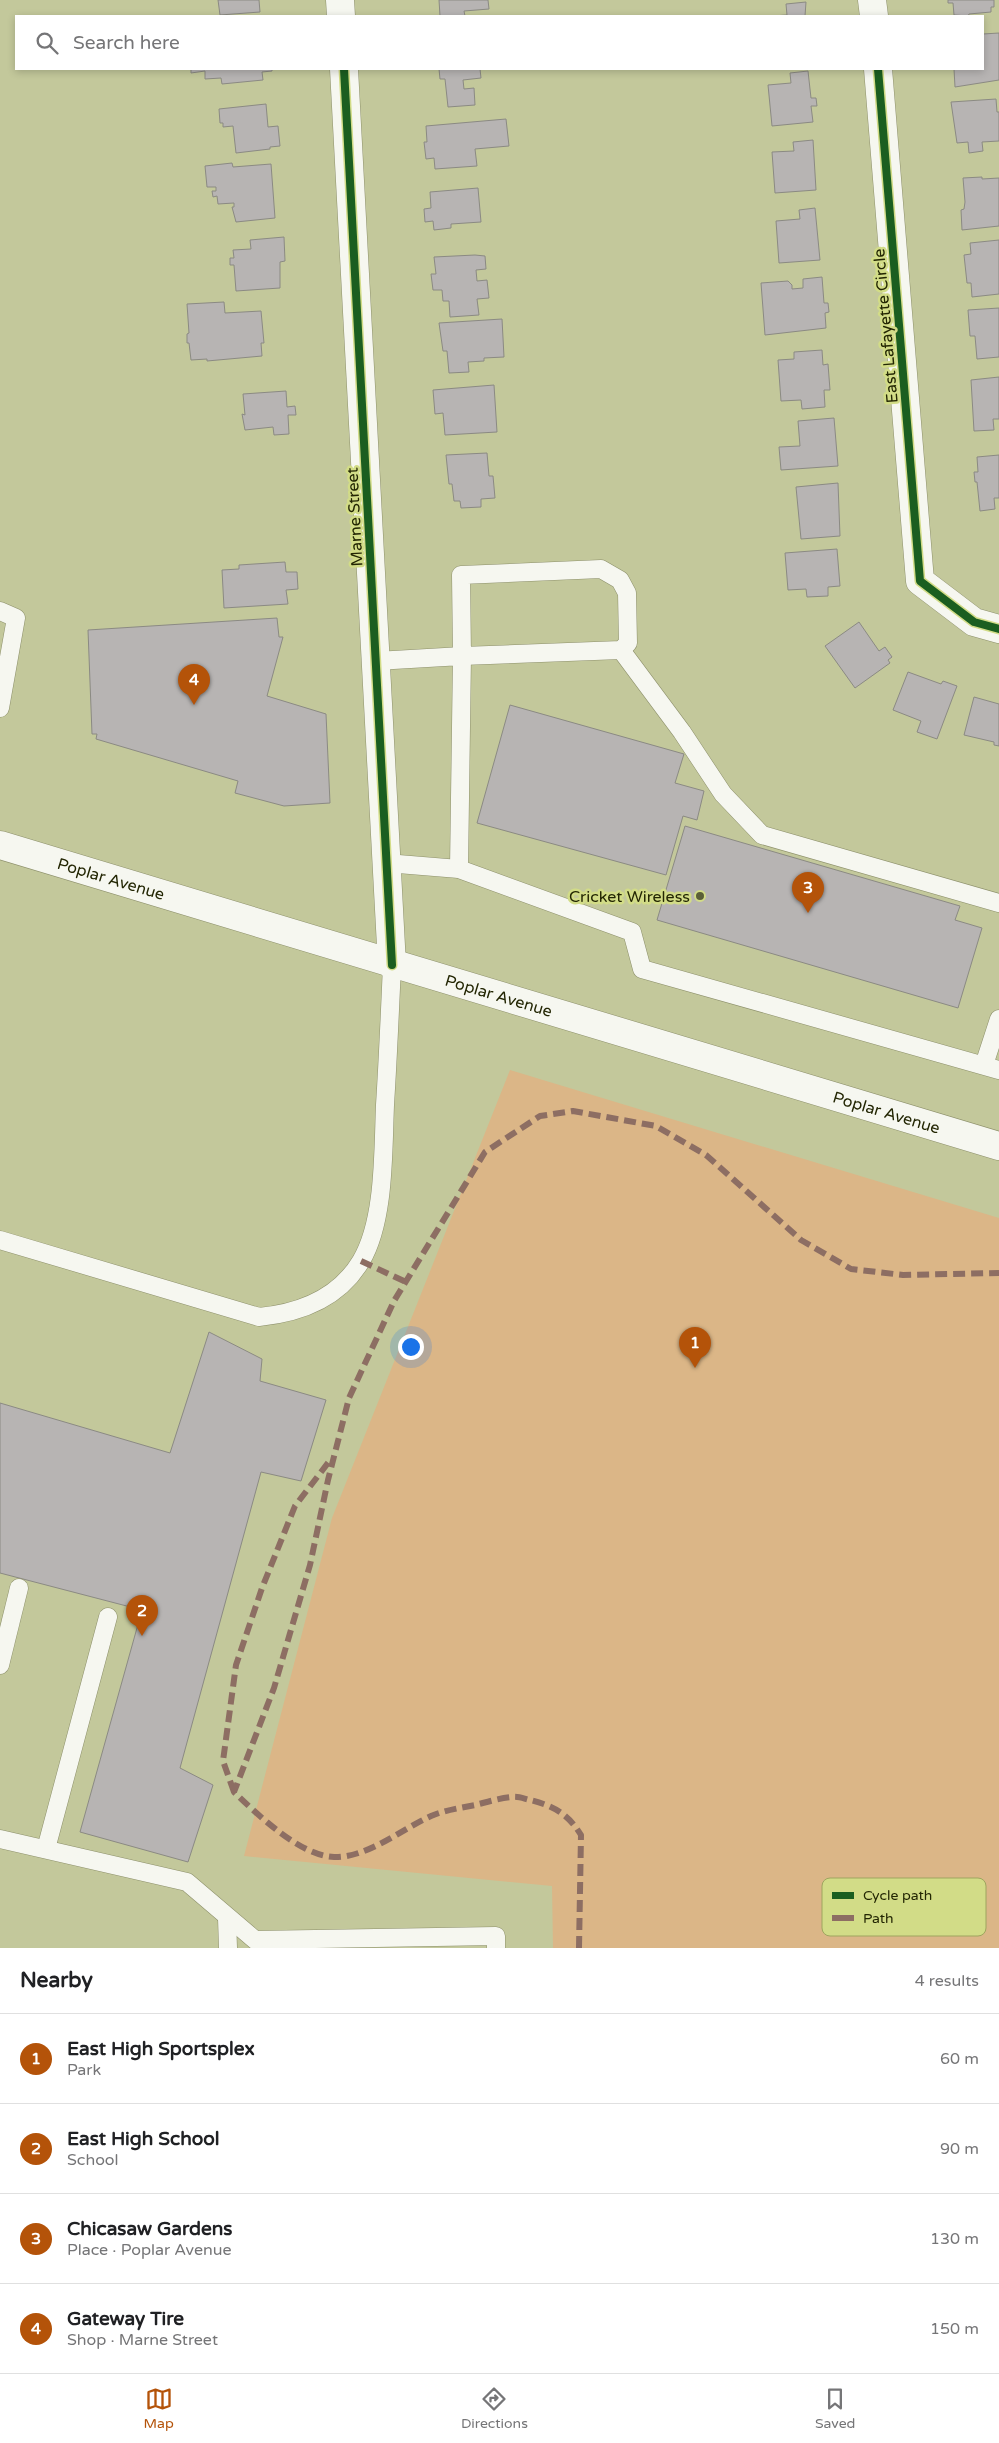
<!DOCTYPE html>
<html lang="en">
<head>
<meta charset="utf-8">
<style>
  :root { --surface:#fff; --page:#f6f6f6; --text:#202124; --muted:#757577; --line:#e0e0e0; --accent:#b45309 }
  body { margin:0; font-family:"Varela Round",sans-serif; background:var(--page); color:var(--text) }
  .you { position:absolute; left:410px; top:1346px; width:18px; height:18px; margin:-12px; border:4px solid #fff; border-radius:50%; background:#1a73e8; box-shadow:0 0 0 8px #1a73e833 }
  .badge { display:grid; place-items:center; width:32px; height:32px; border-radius:50%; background:var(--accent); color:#fff; font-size:16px; font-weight:700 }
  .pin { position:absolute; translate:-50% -41px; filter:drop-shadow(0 1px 2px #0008) }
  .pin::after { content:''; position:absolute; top:26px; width:18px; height:15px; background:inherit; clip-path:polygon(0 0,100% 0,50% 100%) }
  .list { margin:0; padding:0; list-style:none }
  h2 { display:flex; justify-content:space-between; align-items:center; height:65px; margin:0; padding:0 20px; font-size:21px }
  h2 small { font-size:16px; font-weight:400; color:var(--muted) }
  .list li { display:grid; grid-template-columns:32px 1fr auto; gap:15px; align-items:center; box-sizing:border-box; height:90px; padding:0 20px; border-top:1px solid var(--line) }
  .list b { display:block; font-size:19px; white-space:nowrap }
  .list p { margin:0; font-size:16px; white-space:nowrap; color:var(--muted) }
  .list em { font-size:16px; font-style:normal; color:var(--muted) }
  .icon { flex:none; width:28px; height:28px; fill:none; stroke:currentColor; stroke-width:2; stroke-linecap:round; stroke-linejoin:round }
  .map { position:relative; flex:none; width:999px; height:1948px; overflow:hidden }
  .search { position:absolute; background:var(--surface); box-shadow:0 2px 8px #0003; left:15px; right:15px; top:15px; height:55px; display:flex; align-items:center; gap:12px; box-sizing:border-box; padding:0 18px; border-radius:0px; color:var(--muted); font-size:19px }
  .sheet { height:425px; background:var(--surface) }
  nav { display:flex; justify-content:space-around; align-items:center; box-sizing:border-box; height:70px; border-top:1px solid var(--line); background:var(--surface); font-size:14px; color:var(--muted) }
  nav a { display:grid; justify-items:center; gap:2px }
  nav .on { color:var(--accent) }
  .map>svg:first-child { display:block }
  .green { fill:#dbb687 }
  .building { fill:#b7b4b3; stroke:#8b8a83 }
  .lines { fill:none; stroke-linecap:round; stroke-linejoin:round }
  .lane-casing { stroke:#8d906b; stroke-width:19 }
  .street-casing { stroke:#8d906b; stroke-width:29 }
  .primary-casing { stroke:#8d906b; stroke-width:29 }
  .lane { stroke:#f6f7f0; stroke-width:18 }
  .street { stroke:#f6f7f0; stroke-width:28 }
  .primary { stroke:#f6f7f0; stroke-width:28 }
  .quiet { stroke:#8d6e63; stroke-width:6; stroke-dasharray:12 6; stroke-linecap:butt }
  .cycleway-casing { stroke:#d2dc87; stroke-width:11 }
  .cycleway { stroke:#1b5e20; stroke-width:8 }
  .poi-dot { fill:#5b5f38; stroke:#d2dc87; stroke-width:2 }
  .labels { text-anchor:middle; stroke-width:5; stroke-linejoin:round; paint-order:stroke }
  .street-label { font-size:16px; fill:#232603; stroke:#d2dc87 }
  .poi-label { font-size:16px; fill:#232603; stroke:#d2dc87; text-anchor:end }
  .key { fill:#d2dc87; stroke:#9ea55f; stroke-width:1 }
  .key-label { font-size:14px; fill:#232603 }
</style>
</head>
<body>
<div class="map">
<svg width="999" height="1948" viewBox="0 0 999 1948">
  <rect width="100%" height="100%" fill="#c3c89b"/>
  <polygon class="green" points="510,1070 999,1218 999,1948 553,1948 552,1886 244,1856 332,1518"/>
  <g class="building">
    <polygon points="218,0 259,0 260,12 220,15"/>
    <polygon points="439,0 488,0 489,9 464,11 465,16 440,16"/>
    <polygon points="948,0 994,0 994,7 991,7 991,12 969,14 968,16 954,15 953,3 948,3"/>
    <polygon points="806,2 805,16 772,16 787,15 786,4"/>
    <polygon points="999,33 999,80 955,87 954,69 983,69 983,34"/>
    <polygon points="191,69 272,69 272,71 262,72 263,80 222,84 221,78 205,79 205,71 191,73"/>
    <polygon points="439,69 480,69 481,78 463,80 464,89 474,88 475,105 448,107 445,79 440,79"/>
    <polygon points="808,71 811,98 816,98 817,106 811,106 813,122 772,126 768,85 791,83 790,73"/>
    <polygon points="996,99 997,112 999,112 999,141 982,142 983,151 969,153 968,142 957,143 951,102"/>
    <polygon points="266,104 268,127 278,126 280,146 270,147 270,149 236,153 233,126 223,127 223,123 220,123 219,109"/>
    <polygon points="506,119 509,146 475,149 477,166 435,169 434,158 426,159 424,142 427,142 426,126"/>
    <polygon points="813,140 816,190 775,193 772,152 794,151 793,142"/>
    <polygon points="232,163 233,167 271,164 275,218 236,222 232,207 234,207 234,203 218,204 217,196 213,197 212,191 216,191 216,187 207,187 205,166"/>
    <polygon points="982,177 982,179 999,178 999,226 962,230 961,210 964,209 965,202 963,178"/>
    <polygon points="478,188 481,222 451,224 451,228 434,230 433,221 425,222 424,209 431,208 430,192"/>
    <polygon points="815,208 820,260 779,263 776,221 800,219 799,210"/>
    <polygon points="284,237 285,261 280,262 280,288 236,291 234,265 230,265 230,258 234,258 233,250 251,249 250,240"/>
    <polygon points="999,240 999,294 972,297 971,283 967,283 964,255 971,254 970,243"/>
    <polygon points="475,255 485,256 486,269 476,270 477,281 487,280 489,298 477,299 479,315 450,317 449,301 443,301 442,290 433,290 431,274 436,274 434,257"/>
    <polygon points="822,277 824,303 828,303 829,312 825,313 826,328 765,335 761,283 788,281 792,285 792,289 803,288 803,279"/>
    <polygon points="224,302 225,313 261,311 264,343 261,343 262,356 207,361 207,359 191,360 189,343 187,343 187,334 189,333 187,304"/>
    <polygon points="999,308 999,357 977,359 975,336 970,336 968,310"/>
    <polygon points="502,319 504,357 484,358 484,361 468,362 469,372 449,373 447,351 443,351 439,323"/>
    <polygon points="822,350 823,365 828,364 830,390 824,390 825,407 802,409 801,400 781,401 778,360 794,359 794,352"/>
    <polygon points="999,377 999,419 993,419 994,430 974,431 971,380"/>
    <polygon points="494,385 497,432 445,435 443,413 435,414 433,390"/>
    <polygon points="286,391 287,407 295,406 296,415 288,415 289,434 274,435 273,427 245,430 242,414 245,415 243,394"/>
    <polygon points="834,418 838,466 781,470 779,447 800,446 798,421"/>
    <polygon points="487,453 489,476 493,476 495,498 481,499 481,507 461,508 460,501 454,501 452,484 449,484 446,455"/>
    <polygon points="999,455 999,498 994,498 995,509 980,511 977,482 975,482 974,472 978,472 977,457"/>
    <polygon points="838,483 840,536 801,539 796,487"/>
    <polygon points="837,549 840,586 828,587 828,596 807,597 806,589 788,590 785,553"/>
    <polygon points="285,562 286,572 297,572 298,589 286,590 288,604 224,608 222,570 239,569 239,565"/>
    <polygon points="277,618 279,637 283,637 267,696 326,714 330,803 284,806 235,793 238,781 96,739 97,734 92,734 88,630"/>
    <polygon points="859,622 879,651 885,647 892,657 888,660 890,663 855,688 825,646"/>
    <polygon points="908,672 941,684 943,681 957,686 937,739 917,732 921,721 893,710"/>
    <polygon points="974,697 999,704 999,746 994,745 994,742 964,735"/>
    <polygon points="510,705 684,754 675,783 704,791 697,820 683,816 666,875 477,823"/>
    <polygon points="685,826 960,906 955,920 982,928 958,1008 657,920"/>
    <polygon points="209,1332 262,1359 260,1381 326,1400 301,1481 261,1472 180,1768 213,1785 188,1862 80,1832 142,1610 0,1573 0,1403 170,1453"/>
  </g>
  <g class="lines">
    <defs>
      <g id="lane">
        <polygon points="601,569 620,580 627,593 628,643 621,650 462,656 461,575"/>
        <polyline points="0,611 16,618 0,708"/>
        <polyline points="621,650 682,732 723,794 762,835 999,903"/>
        <polyline points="376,661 462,656 459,869"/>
        <polyline points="386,863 459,869 632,932 642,969 999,1070"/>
        <polyline points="984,1065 999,1019"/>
        <path d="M0,1240L259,1317C300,1313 339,1298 361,1261C385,1221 383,1151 385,1105C388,1058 390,1011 392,965"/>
        <polyline points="0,1665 19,1588"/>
        <polyline points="0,1839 187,1882 255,1940 496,1936 496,1948"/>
        <polyline points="46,1849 108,1617"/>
        <polyline points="227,1918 228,1948"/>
      </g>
      <g id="street">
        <polyline points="340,0 341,16"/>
        <polyline points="872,0 874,16"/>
        <polyline points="344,69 392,965"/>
        <polyline points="878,69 920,581 974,622 999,629"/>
      </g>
      <g id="primary">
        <path id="s1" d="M0,845L999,1146"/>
      </g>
    </defs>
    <use href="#lane" class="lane-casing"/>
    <use href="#street" class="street-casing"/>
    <use href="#primary" class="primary-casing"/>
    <use href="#lane" class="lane"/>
    <use href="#street" class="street"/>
    <use href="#primary" class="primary"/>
    <g class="quiet">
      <polyline points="361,1261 406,1282"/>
      <polyline points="234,1792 223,1761 236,1665 262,1588 295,1506 331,1459"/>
      <path d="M579,1948L581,1835C568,1814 554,1806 530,1800C525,1799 518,1796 512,1797C500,1798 487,1802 475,1805C460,1808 445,1810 431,1816C402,1829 367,1858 334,1857C300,1856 257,1814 234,1792L274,1688L310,1565L328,1480L349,1398L394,1301L485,1152L540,1116L573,1111L656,1126L706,1155L801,1240L851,1269L903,1275L999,1273"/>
    </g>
    <defs>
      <g id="cycleway">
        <polyline points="344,69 392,965"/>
        <polyline points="878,69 920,581 974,622 999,629"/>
      </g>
    </defs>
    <use href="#cycleway" class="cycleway-casing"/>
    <use href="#cycleway" class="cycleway"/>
  </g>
  <circle class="poi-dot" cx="700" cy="896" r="5"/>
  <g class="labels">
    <g class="street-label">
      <text transform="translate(885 326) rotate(-95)" y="6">East Lafayette Circle</text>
      <text transform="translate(354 517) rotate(-93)" y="6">Marne Street</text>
      <text dy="6" stroke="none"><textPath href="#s1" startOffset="116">Poplar Avenue</textPath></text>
      <text dy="6" stroke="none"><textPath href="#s1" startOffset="521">Poplar Avenue</textPath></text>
      <text dy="6" stroke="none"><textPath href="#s1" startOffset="926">Poplar Avenue</textPath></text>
    </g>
    <g class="poi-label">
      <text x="690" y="902">Cricket Wireless</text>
    </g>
  </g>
  <rect x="822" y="1878" width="164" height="58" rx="8" class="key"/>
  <rect x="832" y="1892" width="22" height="7" fill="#1b5e20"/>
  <rect x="832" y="1915" width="22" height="6" fill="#8d6e63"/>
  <g class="key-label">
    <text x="863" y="1900">Cycle path</text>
    <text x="863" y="1923">Path</text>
  </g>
</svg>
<div class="you"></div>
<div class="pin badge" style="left:695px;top:1368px">1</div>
<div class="pin badge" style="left:142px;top:1636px">2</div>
<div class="pin badge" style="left:808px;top:913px">3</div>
<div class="pin badge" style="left:194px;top:705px">4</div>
<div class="search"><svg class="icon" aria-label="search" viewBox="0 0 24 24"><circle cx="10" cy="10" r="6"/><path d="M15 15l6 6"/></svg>Search here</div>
</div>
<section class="sheet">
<h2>Nearby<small>4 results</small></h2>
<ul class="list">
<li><span class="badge">1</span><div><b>East High Sportsplex</b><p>Park</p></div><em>60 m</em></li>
<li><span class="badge">2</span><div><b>East High School</b><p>School</p></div><em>90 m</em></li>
<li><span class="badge">3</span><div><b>Chicasaw Gardens</b><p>Place · Poplar Avenue</p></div><em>130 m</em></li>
<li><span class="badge">4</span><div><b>Gateway Tire</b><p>Shop · Marne Street</p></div><em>150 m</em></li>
</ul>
</section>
<nav>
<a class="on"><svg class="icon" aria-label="map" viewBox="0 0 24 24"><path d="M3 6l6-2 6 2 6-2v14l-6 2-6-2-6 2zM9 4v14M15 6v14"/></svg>Map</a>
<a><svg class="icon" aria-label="directions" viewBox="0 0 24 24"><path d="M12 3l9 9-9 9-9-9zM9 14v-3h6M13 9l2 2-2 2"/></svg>Directions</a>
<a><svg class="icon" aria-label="saved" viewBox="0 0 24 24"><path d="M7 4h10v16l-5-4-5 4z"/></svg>Saved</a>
</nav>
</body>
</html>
